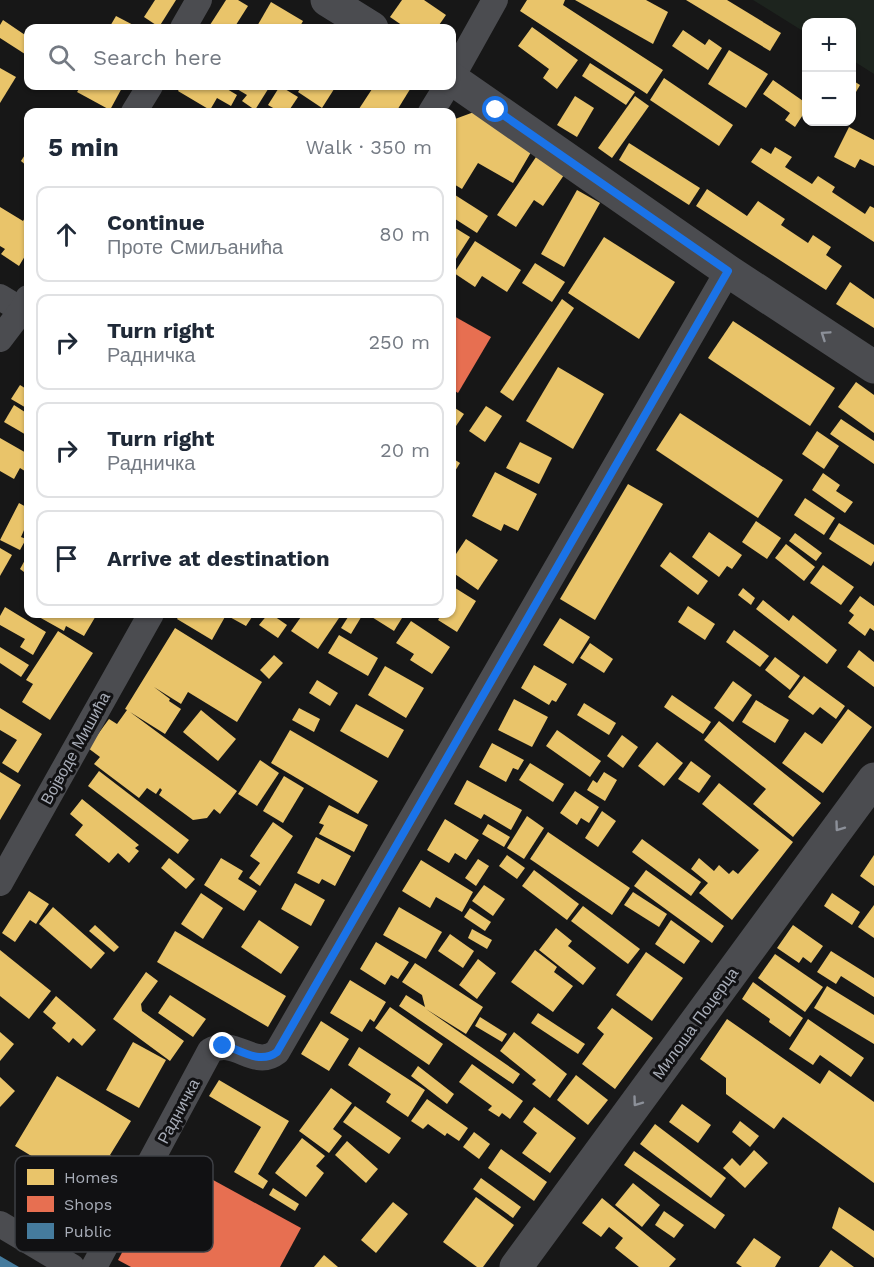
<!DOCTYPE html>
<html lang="en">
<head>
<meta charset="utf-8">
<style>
  :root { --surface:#fff; --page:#f6f6f7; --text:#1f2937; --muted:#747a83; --line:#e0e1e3 }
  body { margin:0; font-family:"Work Sans",sans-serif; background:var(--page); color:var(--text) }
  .controls { position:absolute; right:18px; top:18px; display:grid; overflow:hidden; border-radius:12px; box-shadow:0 2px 4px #0004 }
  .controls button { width:54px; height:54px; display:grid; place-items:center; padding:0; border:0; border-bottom:2px solid var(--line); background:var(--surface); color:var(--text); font:30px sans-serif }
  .stop { position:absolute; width:18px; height:18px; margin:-14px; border:4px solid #1a73e8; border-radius:50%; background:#fff }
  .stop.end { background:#1a73e8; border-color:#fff; box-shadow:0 2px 6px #0008 }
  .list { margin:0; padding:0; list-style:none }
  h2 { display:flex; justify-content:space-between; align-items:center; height:78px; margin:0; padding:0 24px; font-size:26px }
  h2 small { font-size:20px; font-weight:400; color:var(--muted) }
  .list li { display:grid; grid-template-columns:39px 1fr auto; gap:18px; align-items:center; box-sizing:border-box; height:96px; margin:0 12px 12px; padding:0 12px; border:2px solid var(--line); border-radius:12px }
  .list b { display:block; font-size:22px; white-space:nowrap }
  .list p { margin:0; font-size:20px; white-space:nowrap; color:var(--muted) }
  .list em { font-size:20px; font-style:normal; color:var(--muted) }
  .icon { flex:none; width:33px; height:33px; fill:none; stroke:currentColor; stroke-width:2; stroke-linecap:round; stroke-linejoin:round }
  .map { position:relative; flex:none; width:874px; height:1267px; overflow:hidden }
  .search { position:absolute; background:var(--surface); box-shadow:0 2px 4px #0004; left:24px; top:24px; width:432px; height:66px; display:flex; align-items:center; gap:15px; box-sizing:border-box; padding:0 21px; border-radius:12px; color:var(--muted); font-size:22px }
  .panel { position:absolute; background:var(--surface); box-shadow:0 2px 4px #0004; left:24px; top:108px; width:432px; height:510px; border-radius:12px }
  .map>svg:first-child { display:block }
  .green { fill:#1d241e }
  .homes { fill:#e9c46a }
  .shops { fill:#e76f51 }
  .public { fill:#457b9d }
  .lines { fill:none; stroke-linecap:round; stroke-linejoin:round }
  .minor { stroke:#4b4c50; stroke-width:26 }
  .tertiary { stroke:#4b4c50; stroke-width:33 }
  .oneway { stroke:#8c9099 }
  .route { stroke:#1a73e8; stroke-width:8 }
  .labels { text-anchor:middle; stroke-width:6; stroke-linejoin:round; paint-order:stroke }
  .street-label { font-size:16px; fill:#a8adb8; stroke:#111113 }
  .key { fill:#111113; stroke:#3e4045; stroke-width:1.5 }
  .key-label { font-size:16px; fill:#a8adb8 }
</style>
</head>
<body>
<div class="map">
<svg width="874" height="1267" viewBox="0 0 874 1267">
  <rect width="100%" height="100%" fill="#171717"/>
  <polygon class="green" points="753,0 874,0 874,74 852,60 852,22 806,22 806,33"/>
  <g class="homes">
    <polygon points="155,0 176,0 159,27 144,17"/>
    <polygon points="226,0 238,0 248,6 234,28 208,28"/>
    <polygon points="402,0 424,0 446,15 437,28 406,28 390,17"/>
    <polygon points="527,0 565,0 563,5 663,70 647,94 520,11"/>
    <polygon points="575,0 646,0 668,12 653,44"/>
    <polygon points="686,0 727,0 781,33 770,51"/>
    <polygon points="271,2 303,21 299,28 256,28"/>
    <polygon points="116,16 139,28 109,28"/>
    <polygon points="3,20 28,37 28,56 0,38 0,25"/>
    <polygon points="532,27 578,60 557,89 543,78 549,69 518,46"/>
    <polygon points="683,30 705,45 709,39 722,48 708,70 672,46"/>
    <polygon points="729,50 768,74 746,108 708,84"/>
    <polygon points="590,63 635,92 626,105 582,76"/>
    <polygon points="0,68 16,77 0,103"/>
    <polygon points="664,78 733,125 719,146 650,100"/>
    <polygon points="773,80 806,103 806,110 795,127 785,120 790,113 763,94"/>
    <polygon points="852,80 860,85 852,99"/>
    <polygon points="81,86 123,86 110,110 77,92"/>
    <polygon points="181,86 222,86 237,95 231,106 217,98 210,110 178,91"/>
    <polygon points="232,86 270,86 255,110 242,101 247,95"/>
    <polygon points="280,86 298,97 288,112 280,112 268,105"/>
    <polygon points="302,86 336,86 322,108 298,92"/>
    <polygon points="374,86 412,86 396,112 357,112"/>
    <polygon points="575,96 594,108 577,137 557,125"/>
    <polygon points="635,96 649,106 612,158 598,148"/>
    <polygon points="474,112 534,147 513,183 478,163 462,189 452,183 452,125 455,119"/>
    <polygon points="849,127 874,140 874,166 860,159 855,168 834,157"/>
    <polygon points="629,143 700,188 689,205 619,160"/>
    <polygon points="775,147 792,157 785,167 812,184 818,176 835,187 832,192 865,214 870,206 874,208 874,242 751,162 761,148 771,154"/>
    <polygon points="28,150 28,167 21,161"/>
    <polygon points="536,157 564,175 543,206 534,200 516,227 497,215"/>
    <polygon points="707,189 747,216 758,201 785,219 781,225 808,243 813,235 831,247 826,255 842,266 826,290 696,206"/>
    <polygon points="577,190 600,203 564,267 541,254"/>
    <polygon points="452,193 488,216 477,233 452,217"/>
    <polygon points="0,207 23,221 28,213 28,251 19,266 1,254 5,249 0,246"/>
    <polygon points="452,226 470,237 454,262 452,261"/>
    <polygon points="604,237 675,282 639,339 568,293"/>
    <polygon points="475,241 521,270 507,292 482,276 475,287 454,273"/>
    <polygon points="535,263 565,282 552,302 522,283"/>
    <polygon points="850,282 874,299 874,328 836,304"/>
    <polygon points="562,299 574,308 513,401 500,392"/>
    <polygon points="733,321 835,388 810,426 708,358"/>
    <polygon points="558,367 604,394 573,449 526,421"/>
    <polygon points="856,382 874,395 874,433 838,407"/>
    <polygon points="20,385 28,390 28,409 11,399"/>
    <polygon points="14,405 28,414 28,436 4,422"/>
    <polygon points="452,406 464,414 452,432"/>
    <polygon points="486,406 502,416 485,442 469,431"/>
    <polygon points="680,413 783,480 758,518 656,450"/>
    <polygon points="841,419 874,441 874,464 830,434"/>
    <polygon points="817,431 839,446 824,469 802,454"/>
    <polygon points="0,438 28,454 28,473 20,468 14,479 0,471"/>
    <polygon points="520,442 552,458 539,484 506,468"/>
    <polygon points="452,458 460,463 452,476"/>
    <polygon points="495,472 537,494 518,531 504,524 501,531 472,516"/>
    <polygon points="823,473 840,485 836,491 853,502 845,513 812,490"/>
    <polygon points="628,484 663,504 595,620 560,599"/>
    <polygon points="805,498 835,518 824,535 794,515"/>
    <polygon points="19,503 28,508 28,521 21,537 26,539 20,550 0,540"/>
    <polygon points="756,521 781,538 767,559 742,542"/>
    <polygon points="839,523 874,545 874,561 871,566 829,539"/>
    <polygon points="709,532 742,555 732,569 727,566 719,577 692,557"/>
    <polygon points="795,533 822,553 816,561 789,541"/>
    <polygon points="466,539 498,560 478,590 452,572 452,560"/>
    <polygon points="786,544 815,567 804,581 775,558"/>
    <polygon points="0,548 12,555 0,576"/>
    <polygon points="670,552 708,581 698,595 660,566"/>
    <polygon points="25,560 28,562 28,575 20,569"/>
    <polygon points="823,565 854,587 841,605 810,583"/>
    <polygon points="452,586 476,601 457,632 438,620 442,614 452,614"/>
    <polygon points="743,588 755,598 751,605 738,595"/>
    <polygon points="860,596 874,606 874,631 870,628 865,636 848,623 854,615 849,611"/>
    <polygon points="763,600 789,621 793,615 837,650 827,664 756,609"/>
    <polygon points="688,606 715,624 705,640 678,622"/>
    <polygon points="5,607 46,632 33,655 20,647 25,639 0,625 0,616"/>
    <polygon points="41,614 97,614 84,636 66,626 64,631 39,617"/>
    <polygon points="180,614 254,614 246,626 226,615 212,640 177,619"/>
    <polygon points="268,614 271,614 287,625 278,638 259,625"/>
    <polygon points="303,614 332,614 339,618 318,649 291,631"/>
    <polygon points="350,614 363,614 351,634 341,628"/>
    <polygon points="367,614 396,614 402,618 394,631"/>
    <polygon points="560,618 590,637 573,664 543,645"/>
    <polygon points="411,621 450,647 432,674 410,660 414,654 396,643"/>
    <polygon points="175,628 262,682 237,722 188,692 181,704 154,687 170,699 169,701 181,709 165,734 130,712 237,791 220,814 214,809 207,818 193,820 159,795 162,790 160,788 156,794 147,788 139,798 94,764 100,757 88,748 109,719 117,724 127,710 125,709"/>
    <polygon points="734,630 769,656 760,667 726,642"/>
    <polygon points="58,631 93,653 50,720 22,702 33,684 26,680"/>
    <polygon points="339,635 378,658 368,676 328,653"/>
    <polygon points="590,643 613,659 604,673 580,658"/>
    <polygon points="0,647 29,665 21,677 0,663"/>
    <polygon points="859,650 874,662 874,687 847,667"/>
    <polygon points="274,655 283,663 269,679 260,670"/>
    <polygon points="775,657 800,676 790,690 765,670"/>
    <polygon points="534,665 567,684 556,702 552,700 549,705 521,688"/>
    <polygon points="385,666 424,688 406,718 368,695"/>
    <polygon points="804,676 845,706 836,719 820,707 813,715 788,697"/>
    <polygon points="317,680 338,693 330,706 309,693"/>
    <polygon points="733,681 752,695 733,722 714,708"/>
    <polygon points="672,695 711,722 703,734 664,707"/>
    <polygon points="514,699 548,717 532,747 498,730"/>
    <polygon points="756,700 789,720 775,743 742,722"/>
    <polygon points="584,703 616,723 609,735 577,715"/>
    <polygon points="356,704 404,730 388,758 340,731"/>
    <polygon points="0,708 42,734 18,773 2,763 17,740 0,730"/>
    <polygon points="299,708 320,719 314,732 292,720"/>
    <polygon points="848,709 872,727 823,793 782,763 805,732 822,744"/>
    <polygon points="201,710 236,739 218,761 183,732"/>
    <polygon points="719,721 821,803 793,837 753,804 766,789 704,740"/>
    <polygon points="290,730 378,781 358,814 271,763"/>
    <polygon points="557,730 601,761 590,777 546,746"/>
    <polygon points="622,735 638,747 623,768 607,756"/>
    <polygon points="657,742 683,763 664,786 638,766"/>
    <polygon points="492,743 524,760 518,770 513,768 506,782 479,767"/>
    <polygon points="260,760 279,773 257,806 238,794"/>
    <polygon points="691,761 711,776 699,793 678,779"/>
    <polygon points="530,763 564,784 553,802 519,780"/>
    <polygon points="99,771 189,840 178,854 88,786"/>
    <polygon points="0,772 21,785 0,820"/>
    <polygon points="604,772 617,780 605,801 587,790 593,780 597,783"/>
    <polygon points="284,776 304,788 283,823 263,811"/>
    <polygon points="467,780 522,810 511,830 484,814 481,819 454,804"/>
    <polygon points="719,783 793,842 732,920 699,893 708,883 691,869 699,858 714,871 719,865 729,874 733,870 738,874 759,850 702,804"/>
    <polygon points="575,791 599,807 589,823 581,818 577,825 560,813"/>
    <polygon points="82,799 139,845 135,848 139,851 129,863 118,853 109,863 75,835 83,825 70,814"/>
    <polygon points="329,805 368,825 354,852 319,834 324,825 319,823"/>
    <polygon points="602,811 616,821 598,847 585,838"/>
    <polygon points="527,816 544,828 524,859 507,848"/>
    <polygon points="445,819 479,840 466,860 455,853 449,863 427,850"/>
    <polygon points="273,822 293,836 260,886 249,878 260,863 250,856"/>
    <polygon points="488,824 510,837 504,847 482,834"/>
    <polygon points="548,832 630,888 612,915 530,859"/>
    <polygon points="316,837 351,856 335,886 322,879 319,884 297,873"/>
    <polygon points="642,839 701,882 691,896 632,852"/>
    <polygon points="507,855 525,868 517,879 499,866"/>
    <polygon points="874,855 874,886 860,876"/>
    <polygon points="169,858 195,879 186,889 161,868"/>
    <polygon points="221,858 243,871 238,879 257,891 244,911 204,885"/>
    <polygon points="478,859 489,866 476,886 465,878"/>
    <polygon points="421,860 473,892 462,912 436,897 430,908 402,891"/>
    <polygon points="534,870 579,904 567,920 522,886"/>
    <polygon points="646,870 724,926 712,943 634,886"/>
    <polygon points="295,883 325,900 311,926 281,909"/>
    <polygon points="484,885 505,899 493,916 472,901"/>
    <polygon points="29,891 49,904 36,924 30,920 15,942 2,933"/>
    <polygon points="633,892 667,914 659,927 624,905"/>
    <polygon points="201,893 223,908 203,939 181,924"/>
    <polygon points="832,893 860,912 852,925 824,906"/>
    <polygon points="874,905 874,938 858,927"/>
    <polygon points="583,906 640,949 628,964 571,921"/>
    <polygon points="53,907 105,953 91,969 39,924"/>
    <polygon points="399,907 442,932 426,959 383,935"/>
    <polygon points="470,908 491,922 485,931 464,917"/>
    <polygon points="259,920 299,947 281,974 241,947"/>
    <polygon points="671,920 700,941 684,964 655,944"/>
    <polygon points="95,925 119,947 114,952 89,931"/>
    <polygon points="793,925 823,946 811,963 803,957 799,963 777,948"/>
    <polygon points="556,928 572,941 568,946 596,968 583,985 539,950"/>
    <polygon points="472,929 492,940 487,949 468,938"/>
    <polygon points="175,931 286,996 268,1027 157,962"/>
    <polygon points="450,934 474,951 463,968 438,951"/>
    <polygon points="376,942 409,962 398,979 391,975 385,985 360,969"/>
    <polygon points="0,950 51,991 29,1019 0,996"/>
    <polygon points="535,950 557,967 554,972 573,986 553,1012 511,982"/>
    <polygon points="831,951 874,978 874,997 841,976 836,984 817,972"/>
    <polygon points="646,952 683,978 652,1021 616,995"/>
    <polygon points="775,954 823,987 805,1012 758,978"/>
    <polygon points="478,959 496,973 477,999 459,985"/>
    <polygon points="415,963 483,1007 466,1034 426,1009 520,1074 513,1084 399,1006 406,995 425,1007 422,995 402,982"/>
    <polygon points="146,972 158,981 141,1004 142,1011 184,1041 170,1061 113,1019"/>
    <polygon points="350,980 386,1002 374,1022 370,1019 362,1032 330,1013"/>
    <polygon points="753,982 803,1018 790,1037 769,1022 770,1019 742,999"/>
    <polygon points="827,986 874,1015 874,1044 814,1008"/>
    <polygon points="170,995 206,1019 193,1037 158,1013"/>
    <polygon points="56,996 96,1030 82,1046 73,1038 69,1043 52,1028 56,1023 43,1012"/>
    <polygon points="390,1007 443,1044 429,1065 375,1028"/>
    <polygon points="612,1008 653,1038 615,1089 582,1064 604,1034 597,1028"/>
    <polygon points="538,1013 585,1044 578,1054 531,1023"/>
    <polygon points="480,1017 507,1034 502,1042 475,1026"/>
    <polygon points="727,1019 820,1084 829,1070 874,1102 874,1183 783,1117 774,1129 726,1094 726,1078 700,1059"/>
    <polygon points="808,1019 864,1058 851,1077 820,1055 813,1065 789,1049"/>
    <polygon points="321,1021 349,1039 329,1071 301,1054"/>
    <polygon points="0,1032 14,1044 0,1061"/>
    <polygon points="514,1032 567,1074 550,1098 532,1084 536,1080 500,1051"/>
    <polygon points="133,1042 166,1060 139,1108 106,1090"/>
    <polygon points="359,1047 425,1090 408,1117 386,1102 391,1094 348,1065"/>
    <polygon points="472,1064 523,1101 510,1119 502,1113 499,1117 488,1110 492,1106 459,1082"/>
    <polygon points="418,1066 454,1094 447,1104 411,1076"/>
    <polygon points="576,1075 608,1100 588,1125 557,1100"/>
    <polygon points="57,1076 131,1121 110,1155 124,1164 102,1199 15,1146"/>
    <polygon points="0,1077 15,1091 0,1107"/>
    <polygon points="219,1080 289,1121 258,1174 268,1181 263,1189 234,1172 261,1127 209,1096"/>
    <polygon points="331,1088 352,1103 333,1129 342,1136 329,1153 299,1131"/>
    <polygon points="427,1099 468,1128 459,1141 447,1133 445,1136 428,1124 423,1129 411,1121"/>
    <polygon points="682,1104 711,1125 698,1143 669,1122"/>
    <polygon points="355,1106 401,1138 389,1154 343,1122"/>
    <polygon points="534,1107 576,1138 550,1173 522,1153 537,1133 523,1122"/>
    <polygon points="740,1121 759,1136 750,1147 732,1132"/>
    <polygon points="655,1124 726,1178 711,1198 640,1144"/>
    <polygon points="474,1132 490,1144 479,1159 463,1147"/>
    <polygon points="302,1138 325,1156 316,1166 324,1173 306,1197 275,1173"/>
    <polygon points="347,1141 378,1169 366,1183 335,1155"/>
    <polygon points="501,1149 547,1182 534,1201 488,1168"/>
    <polygon points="754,1150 768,1163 745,1188 723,1168 732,1158 740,1166"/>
    <polygon points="634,1151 725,1215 715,1229 624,1165"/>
    <polygon points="481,1178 521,1207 513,1218 473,1189"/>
    <polygon points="633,1183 660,1205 642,1227 615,1205"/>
    <polygon points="273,1188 299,1204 295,1211 269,1195"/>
    <polygon points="476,1197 514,1225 483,1267 477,1267 443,1242"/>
    <polygon points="602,1198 676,1259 669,1267 639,1267 615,1248 623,1238 609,1227 601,1237 582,1223"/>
    <polygon points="393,1202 408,1214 376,1253 361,1240"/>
    <polygon points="839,1207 874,1231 874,1258 832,1228"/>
    <polygon points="664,1211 684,1225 674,1238 655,1225"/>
    <polygon points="754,1238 781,1257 775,1267 742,1267 736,1263"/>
    <polygon points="831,1250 854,1267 819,1267"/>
    <polygon points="324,1255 338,1267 314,1267"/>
  </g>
  <g class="shops">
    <polygon points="452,315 491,337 458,393 452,389"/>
    <polygon points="173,1158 301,1228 280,1267 131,1267 118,1260"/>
  </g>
  <polygon class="public" points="0,1256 19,1267 0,1267"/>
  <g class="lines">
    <g class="minor">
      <polyline points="183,28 199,0"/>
      <polyline points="452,77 495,0"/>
      <polyline points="134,112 150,86"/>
      <polyline points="431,112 447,86"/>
      <polyline points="0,297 28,314"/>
      <polyline points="0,339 22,310 28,298"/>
      <polyline points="0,883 151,614"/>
      <polyline points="0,1224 72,1267"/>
      <path d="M94,1267L210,1051C235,1036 254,1070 277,1052L728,271"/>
    </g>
    <g class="tertiary">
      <polyline points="327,0 372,28"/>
      <polyline points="452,79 728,271 874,367"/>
      <polyline points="516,1267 874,779"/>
    </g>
  </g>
  <defs><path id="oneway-chevron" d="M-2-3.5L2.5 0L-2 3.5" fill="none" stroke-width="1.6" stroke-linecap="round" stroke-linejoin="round" transform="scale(1.5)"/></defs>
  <g class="oneway">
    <use href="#oneway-chevron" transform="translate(825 335) rotate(-146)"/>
    <use href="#oneway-chevron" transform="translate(839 827) rotate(126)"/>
    <use href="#oneway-chevron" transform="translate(637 1102) rotate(126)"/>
  </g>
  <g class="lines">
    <path class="route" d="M223,1046H227C243,1052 261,1064 277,1052L728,271L496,110"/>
  </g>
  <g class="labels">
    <g class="street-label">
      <text transform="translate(75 748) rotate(-61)" y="6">Војводе Мишића</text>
      <text transform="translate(695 1023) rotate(-54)" y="6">Милоша Поцерца</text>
      <text transform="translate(178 1111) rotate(-62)" y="6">Радничка</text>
    </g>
  </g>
  <rect x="15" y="1156" width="198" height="96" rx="9" class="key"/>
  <rect x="27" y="1169" width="27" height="16" fill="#e9c46a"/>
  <rect x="27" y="1196" width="27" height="16" fill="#e76f51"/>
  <rect x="27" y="1223" width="27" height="16" fill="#457b9d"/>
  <g class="key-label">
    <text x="64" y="1183">Homes</text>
    <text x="64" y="1210">Shops</text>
    <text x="64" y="1237">Public</text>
  </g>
</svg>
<div class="controls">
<button>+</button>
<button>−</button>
</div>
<div class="stop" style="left:496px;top:110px"></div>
<div class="stop end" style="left:223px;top:1046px"></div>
<div class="search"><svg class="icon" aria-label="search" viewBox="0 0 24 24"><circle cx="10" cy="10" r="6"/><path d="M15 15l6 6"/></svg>Search here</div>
<section class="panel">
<h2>5 min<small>Walk · 350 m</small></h2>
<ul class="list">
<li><svg class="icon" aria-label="ahead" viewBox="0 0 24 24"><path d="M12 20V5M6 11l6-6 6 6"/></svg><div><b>Continue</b><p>Проте Смиљанића</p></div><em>80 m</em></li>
<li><svg class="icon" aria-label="right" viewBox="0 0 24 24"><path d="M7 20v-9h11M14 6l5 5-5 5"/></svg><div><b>Turn right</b><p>Радничка</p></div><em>250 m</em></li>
<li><svg class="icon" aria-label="right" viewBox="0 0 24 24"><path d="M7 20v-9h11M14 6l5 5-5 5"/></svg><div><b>Turn right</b><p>Радничка</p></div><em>20 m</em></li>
<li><svg class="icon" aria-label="arrive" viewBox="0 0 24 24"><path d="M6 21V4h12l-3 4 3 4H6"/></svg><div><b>Arrive at destination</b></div></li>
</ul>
</section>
</div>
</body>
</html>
